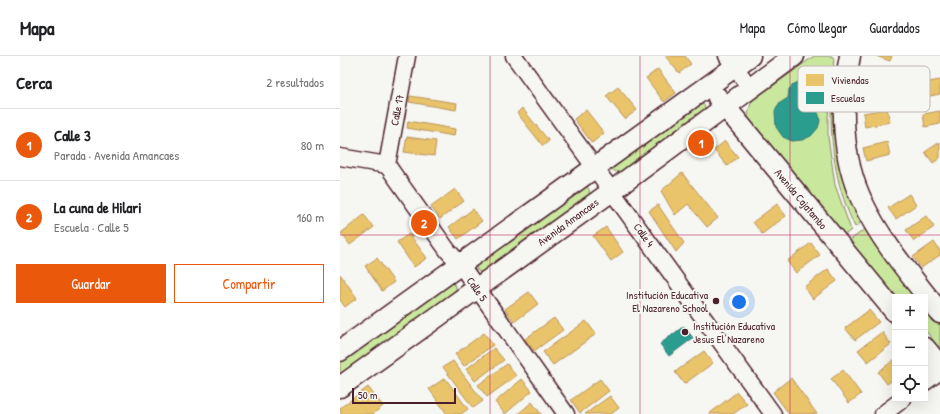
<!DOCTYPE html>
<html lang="es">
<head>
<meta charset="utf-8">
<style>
  :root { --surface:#fff; --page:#f6f6f6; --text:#202124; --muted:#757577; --line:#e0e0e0; --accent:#ea580c }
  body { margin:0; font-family:"Patrick Hand",sans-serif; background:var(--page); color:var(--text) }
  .controls { position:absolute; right:12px; bottom:12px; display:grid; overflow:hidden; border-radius:0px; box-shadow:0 4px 16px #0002 }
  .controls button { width:36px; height:36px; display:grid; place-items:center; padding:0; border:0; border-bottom:1px solid var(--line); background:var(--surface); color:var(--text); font:20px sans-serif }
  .scale { position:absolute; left:12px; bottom:10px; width:104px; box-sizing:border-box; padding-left:4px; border:2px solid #4a1f2b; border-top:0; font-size:11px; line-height:14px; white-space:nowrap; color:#4a1f2b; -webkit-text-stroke:3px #f6f6f2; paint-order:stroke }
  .you { position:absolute; left:399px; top:246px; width:14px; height:14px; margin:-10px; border:3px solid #fff; border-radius:50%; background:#1a73e8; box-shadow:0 0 0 6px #1a73e833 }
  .badge { display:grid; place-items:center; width:26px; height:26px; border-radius:50%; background:var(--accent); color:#fff; font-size:13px; font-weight:700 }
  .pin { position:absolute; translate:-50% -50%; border:2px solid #fff; box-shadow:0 1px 4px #0006 }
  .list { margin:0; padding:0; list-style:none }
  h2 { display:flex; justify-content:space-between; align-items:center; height:52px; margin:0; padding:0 16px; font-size:17px }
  h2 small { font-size:13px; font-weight:400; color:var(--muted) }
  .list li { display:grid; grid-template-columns:26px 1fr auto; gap:12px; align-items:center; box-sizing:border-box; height:72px; padding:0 16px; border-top:1px solid var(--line) }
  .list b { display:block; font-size:15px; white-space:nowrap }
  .list p { margin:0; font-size:13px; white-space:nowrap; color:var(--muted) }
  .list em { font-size:13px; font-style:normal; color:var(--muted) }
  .actions { display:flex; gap:8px; padding:12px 16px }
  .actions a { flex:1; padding:9px 0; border:1px solid var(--accent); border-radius:0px; text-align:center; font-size:14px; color:var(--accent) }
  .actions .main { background:var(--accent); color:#fff }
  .icon { flex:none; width:22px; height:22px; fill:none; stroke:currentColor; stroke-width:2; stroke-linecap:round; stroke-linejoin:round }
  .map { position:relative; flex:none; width:600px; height:358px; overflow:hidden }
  header { display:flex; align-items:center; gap:24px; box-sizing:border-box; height:56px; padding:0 20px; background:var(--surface); border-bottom:1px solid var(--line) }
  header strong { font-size:19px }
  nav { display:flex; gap:22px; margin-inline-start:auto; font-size:14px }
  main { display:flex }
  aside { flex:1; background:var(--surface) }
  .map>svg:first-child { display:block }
  .green { fill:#cae79e; stroke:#8a8364 }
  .homes { fill:#e9c46a; stroke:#b99257 }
  .schools { fill:#2a9d8f; stroke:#347771 }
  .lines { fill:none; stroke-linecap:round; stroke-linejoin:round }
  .minor-casing { stroke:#4a1f2b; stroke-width:19 }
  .tertiary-casing { stroke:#4a1f2b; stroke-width:23 }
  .minor { stroke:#f6f6f2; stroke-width:16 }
  .tertiary { stroke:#f6f6f2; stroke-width:20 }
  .grid { fill:none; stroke:#c2185b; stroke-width:1; stroke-opacity:0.55 }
  .poi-dot { fill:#4a1f2b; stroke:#f6f6f2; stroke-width:1.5 }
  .labels { text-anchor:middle; stroke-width:4; stroke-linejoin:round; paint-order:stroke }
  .street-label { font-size:11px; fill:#4a1f2b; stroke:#f6f6f2 }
  .poi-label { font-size:11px; fill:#4a1f2b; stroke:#f6f6f2; text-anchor:end }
  .key { fill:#f6f6f2; stroke:#c2b6b6; stroke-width:1 }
  .key-label { font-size:11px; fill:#4a1f2b }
</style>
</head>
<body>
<header>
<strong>Mapa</strong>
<nav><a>Mapa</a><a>Cómo llegar</a><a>Guardados</a></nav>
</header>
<main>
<aside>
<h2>Cerca<small>2 resultados</small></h2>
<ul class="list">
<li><span class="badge">1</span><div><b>Calle 3</b><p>Parada · Avenida Amancaes</p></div><em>80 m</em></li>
<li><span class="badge">2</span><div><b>La cuna de Hilari</b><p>Escuela · Calle 5</p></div><em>160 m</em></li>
</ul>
<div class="actions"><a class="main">Guardar</a><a>Compartir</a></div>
</aside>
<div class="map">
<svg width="600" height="358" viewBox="0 0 600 358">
  <rect width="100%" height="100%" fill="#f6f6f2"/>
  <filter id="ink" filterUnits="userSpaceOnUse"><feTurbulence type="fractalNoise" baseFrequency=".025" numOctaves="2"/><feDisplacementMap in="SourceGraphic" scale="8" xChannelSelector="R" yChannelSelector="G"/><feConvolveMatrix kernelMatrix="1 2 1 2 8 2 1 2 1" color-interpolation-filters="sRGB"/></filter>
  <g filter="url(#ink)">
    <g class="green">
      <path d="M474,0H492L494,3L488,61V81L495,129L511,174L502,181L409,67C407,58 409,53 412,45Z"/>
      <path d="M358,46C363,47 365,49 365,54L282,116C276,116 273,116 270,110Z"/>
      <path d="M495,54L524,164L515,171C497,133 491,97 491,55Z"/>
      <path d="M244,129C250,132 251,136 247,141L142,217L137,214L136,210L138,206Z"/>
      <polygon points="528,171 580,241 555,241 506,187"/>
      <polygon points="108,226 113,227 116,231 116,235 0,320 0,302"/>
      <polygon points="585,248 600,268 600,293 585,274"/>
    </g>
    <g class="homes">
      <polygon points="325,0 345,0 351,8 339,17"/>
      <polygon points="536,0 552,0 550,5"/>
      <polygon points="318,13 336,37 324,46 306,22"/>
      <polygon points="600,24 600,38 580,42 577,28"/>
      <polygon points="278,31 297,54 285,63 266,40"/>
      <polygon points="70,40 117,47 116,54 69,46"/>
      <polygon points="182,52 209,85 203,90 177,57"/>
      <polygon points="547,53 550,66 525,71 523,57"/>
      <polygon points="246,54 264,77 252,87 234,63"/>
      <polygon points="600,55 600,68 585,71 583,58"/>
      <polygon points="68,65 115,73 114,80 67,72"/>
      <polygon points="67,81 96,85 94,100 64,96"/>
      <polygon points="385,85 398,101 387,110 374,94"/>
      <polygon points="547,86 550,99 526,105 523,92"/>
      <polygon points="600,86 600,102 593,107 585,96"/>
      <polygon points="342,117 378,162 367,171 348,148 335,159 321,135"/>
      <polygon points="115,133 124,145 100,163 91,151"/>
      <polygon points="569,138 576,149 556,163 548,152"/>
      <polygon points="437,148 446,160 422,178 413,166"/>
      <polygon points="318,149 344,187 336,196 309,155"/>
      <polygon points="133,153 142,165 118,183 109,171"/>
      <polygon points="24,159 34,171 10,189 1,177"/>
      <polygon points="586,160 594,171 574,185 566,174"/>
      <polygon points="266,171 283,196 271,205 253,180"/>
      <polygon points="69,178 87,202 74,211 57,186"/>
      <polygon points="594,186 600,195 600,199 581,212 573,201"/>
      <polygon points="471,187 480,199 456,217 447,205"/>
      <polygon points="37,202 54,226 42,235 25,210"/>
      <polygon points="488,213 497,225 473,243 464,231"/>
      <polygon points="0,218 17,242 5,251 0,244"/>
      <polygon points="189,236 198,248 174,266 165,253"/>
      <polygon points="529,254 539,266 515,284 505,272"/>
      <polygon points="214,262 223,274 194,295 185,283"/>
      <polygon points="246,265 256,278 213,309 203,296"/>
      <polygon points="542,276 551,288 528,306 518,294"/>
      <polygon points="144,277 153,289 124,310 115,298"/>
      <polygon points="154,292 164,304 135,325 126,313"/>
      <polygon points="364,295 373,307 344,328 335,316"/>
      <polygon points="555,303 555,322 547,328 538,316"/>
      <polygon points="113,305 143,345 133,352 103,311"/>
      <polygon points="167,308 176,320 147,341 138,329"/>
      <polygon points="503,314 521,338 509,347 491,323"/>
      <polygon points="105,322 128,353 121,358 107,358 89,333"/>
      <polygon points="451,322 477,358 449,358 433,336"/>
      <polygon points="182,323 192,335 165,358 155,346"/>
      <polygon points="260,323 269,335 240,357 231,344"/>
      <polygon points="28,331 43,350 33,358 1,358 0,352"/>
      <polygon points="397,336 407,348 393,358 369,358"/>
      <polygon points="270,340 279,352 271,358 245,358"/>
      <polygon points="192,346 201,358 178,358"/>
    </g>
    <g class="schools">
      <polygon points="461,25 473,28 478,34 481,42 476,52 479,59 480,65 478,72 471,80 462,84 452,85 443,81 436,71 435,55 440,47 448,42 449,33 454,28"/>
      <polygon points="344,270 353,282 329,300 320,288"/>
    </g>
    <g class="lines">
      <defs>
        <g id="minor">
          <polyline points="174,0 433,358"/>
          <polyline points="387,0 410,32"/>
          <polyline points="0,101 47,109"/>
          <polyline points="47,109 108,195 120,208 226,358"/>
          <polyline points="47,109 67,0"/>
          <polyline points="585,326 600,315"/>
          <polyline points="543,358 563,343"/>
        </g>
        <g id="tertiary">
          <path d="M510,0C500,47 501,102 523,147C542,187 573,222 600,257"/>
          <polyline points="378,42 555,256"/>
          <polyline points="585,292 600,310"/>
          <polyline points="0,295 410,0"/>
          <polyline points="0,331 272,135 454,0"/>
        </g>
      </defs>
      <use href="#minor" class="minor-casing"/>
      <use href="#tertiary" class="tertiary-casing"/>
      <use href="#minor" class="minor"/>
      <use href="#tertiary" class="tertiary"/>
    </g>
  </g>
  <path class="grid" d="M150,0V358M300,0V358M450,0V358M0,179H600"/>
  <g class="poi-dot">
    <circle cx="376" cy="245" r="4"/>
    <circle cx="345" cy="276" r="4"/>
  </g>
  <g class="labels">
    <g class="street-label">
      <text transform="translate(57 54) rotate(-79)" y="4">Calle 17</text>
      <text transform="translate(461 143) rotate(50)" y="4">Avenida Cajatambo</text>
      <text transform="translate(228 166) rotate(-36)" y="4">Avenida Amancaes</text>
      <text transform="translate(304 179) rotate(54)" y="4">Calle 4</text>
      <text transform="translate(137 233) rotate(55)" y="4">Calle 5</text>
    </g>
    <g class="poi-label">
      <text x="368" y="243">Institución Educativa<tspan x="368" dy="13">El Nazareno School</tspan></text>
      <text x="353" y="274" text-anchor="start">Institución Educativa<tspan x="353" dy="13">Jesus El Nazareno</tspan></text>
    </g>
  </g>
  <rect x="458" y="10" width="132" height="46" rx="6" class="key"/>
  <rect x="466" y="18" width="18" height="12" fill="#e9c46a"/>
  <rect x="466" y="36" width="18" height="12" fill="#2a9d8f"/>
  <g class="key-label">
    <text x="491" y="28">Viviendas</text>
    <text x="491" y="46">Escuelas</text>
  </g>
</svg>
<div class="controls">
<button>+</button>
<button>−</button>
<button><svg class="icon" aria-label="locate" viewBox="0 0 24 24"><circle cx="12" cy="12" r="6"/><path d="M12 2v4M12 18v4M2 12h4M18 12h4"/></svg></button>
</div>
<div class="scale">50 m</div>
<div class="you"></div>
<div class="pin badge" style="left:361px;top:87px">1</div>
<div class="pin badge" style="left:84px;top:167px">2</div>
</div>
</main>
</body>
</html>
